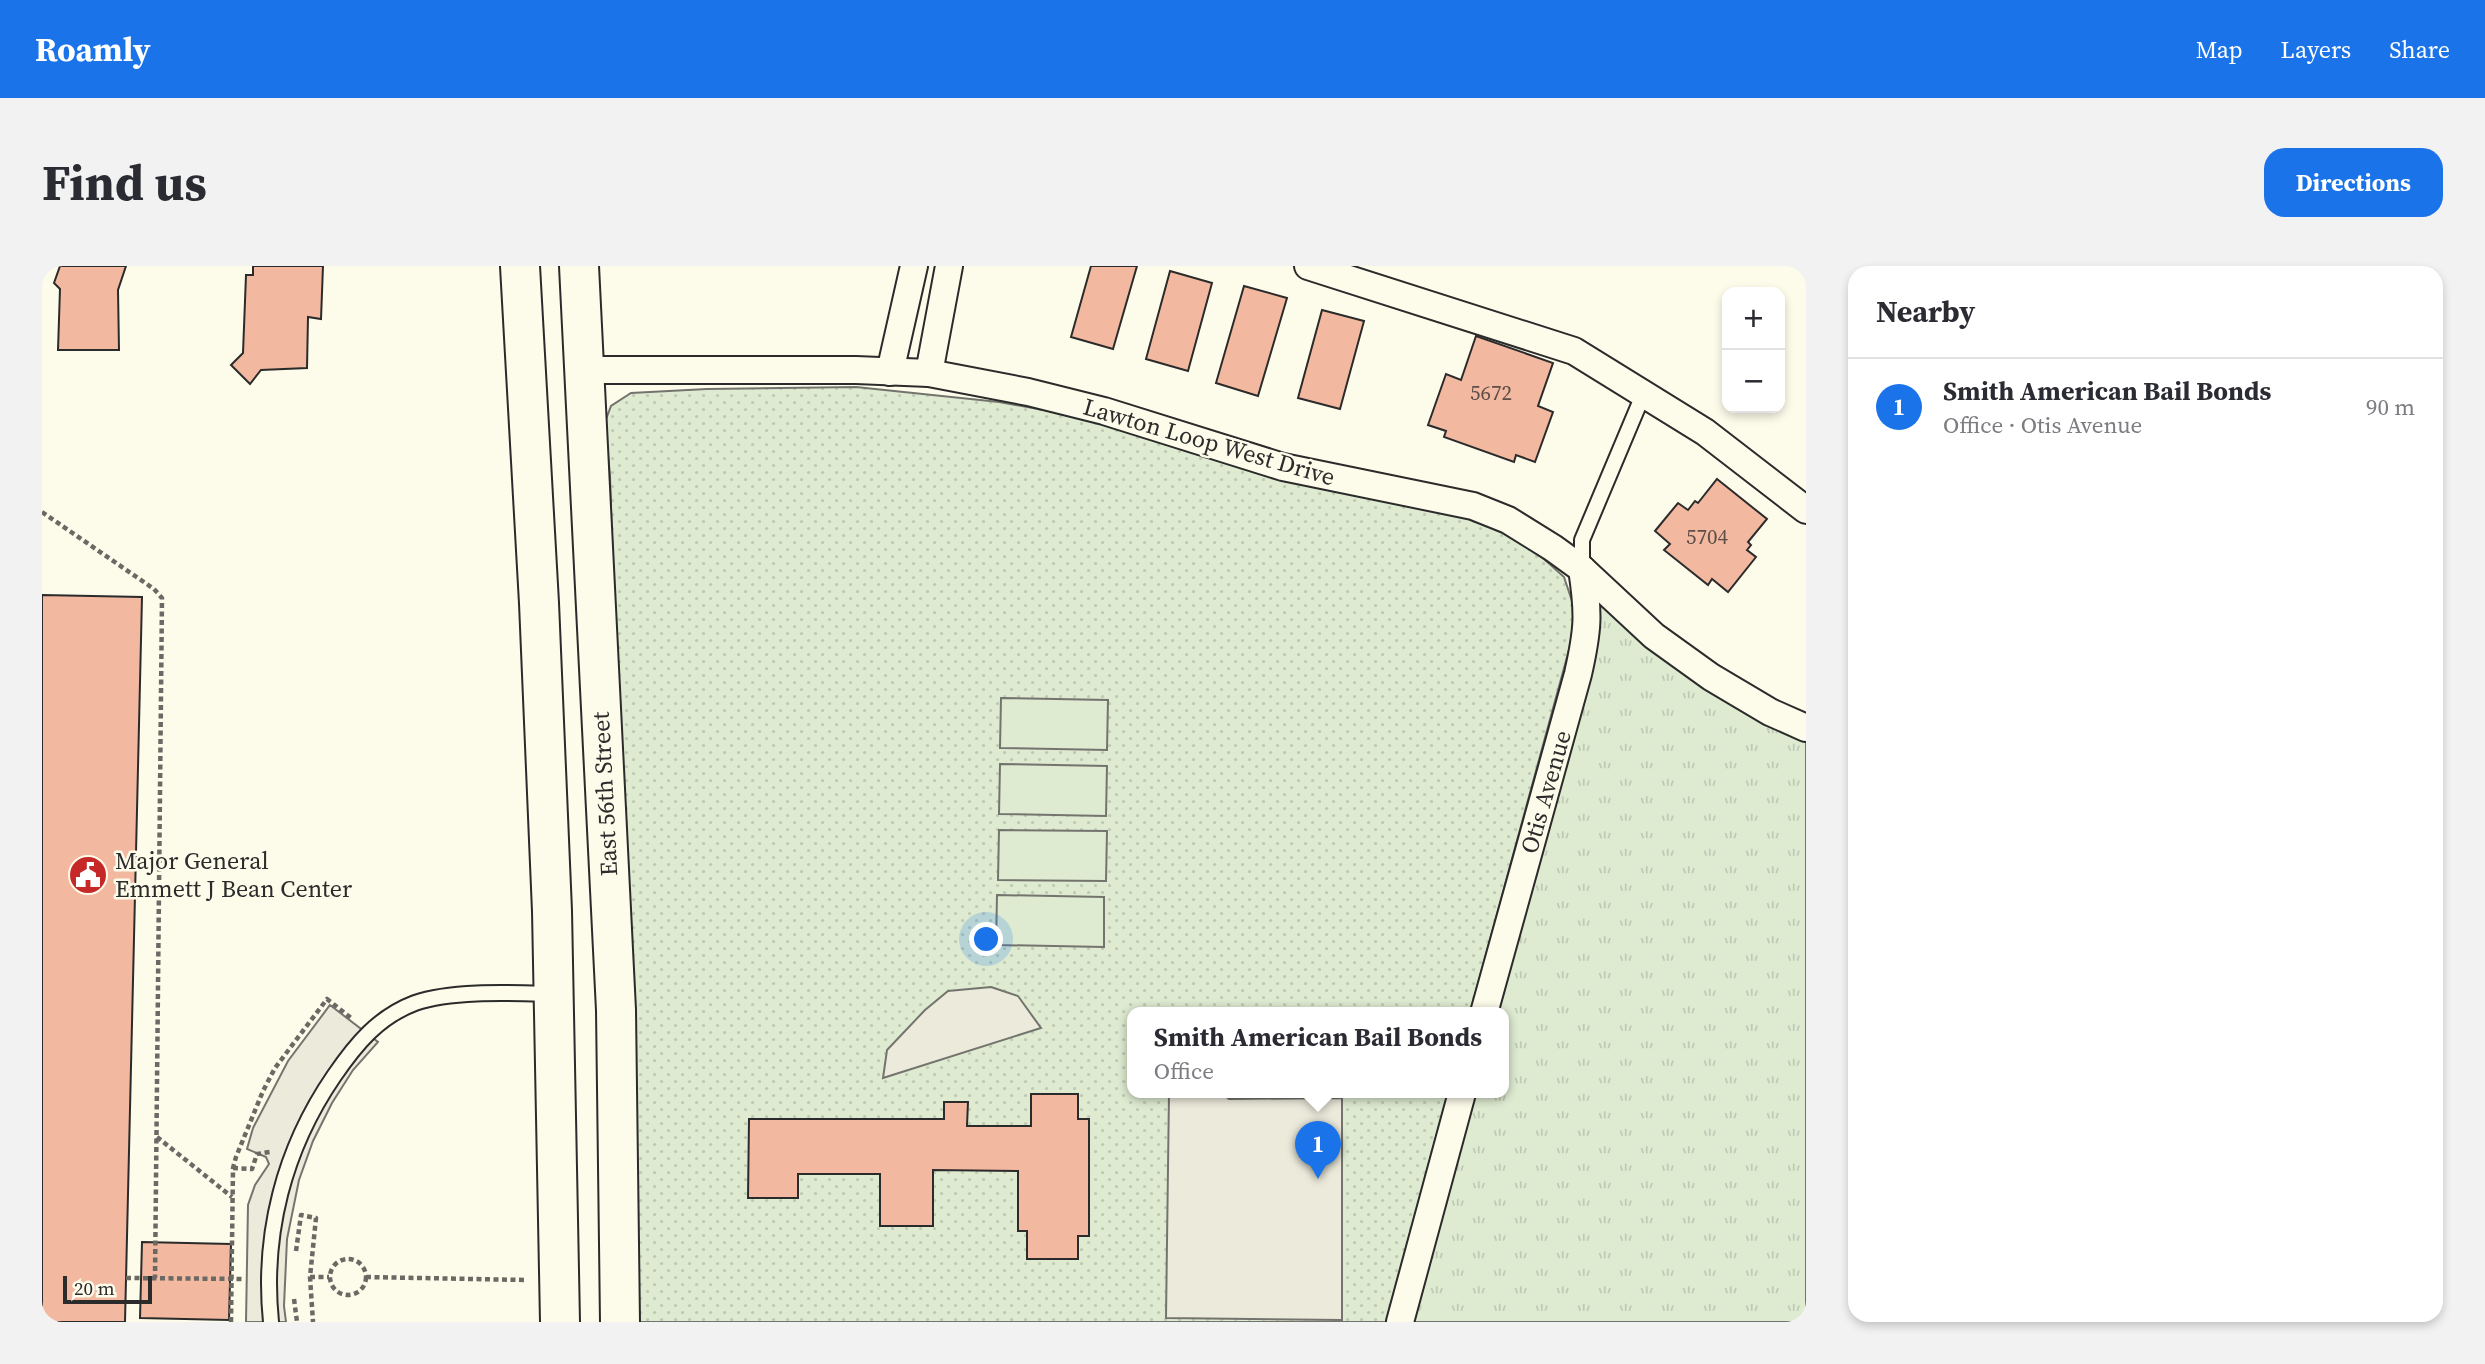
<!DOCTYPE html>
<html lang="en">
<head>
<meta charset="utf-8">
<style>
  :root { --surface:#fff; --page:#f2f2f3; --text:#2b2b33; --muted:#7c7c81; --line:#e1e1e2; --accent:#1a73e8 }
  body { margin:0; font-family:"Source Serif 4",serif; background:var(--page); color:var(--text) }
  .controls { position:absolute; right:21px; top:21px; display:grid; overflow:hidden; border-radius:14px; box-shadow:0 4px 10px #0003 }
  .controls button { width:63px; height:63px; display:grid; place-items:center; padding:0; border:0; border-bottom:2px solid var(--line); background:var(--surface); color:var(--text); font:35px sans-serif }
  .scale { position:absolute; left:21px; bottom:18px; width:89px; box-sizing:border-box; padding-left:7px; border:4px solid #2b2b2b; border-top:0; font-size:19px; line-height:24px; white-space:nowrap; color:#2b2b2b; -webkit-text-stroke:5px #fdfbea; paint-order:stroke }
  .you { position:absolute; left:945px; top:674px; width:24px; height:24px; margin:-18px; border:5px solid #fff; border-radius:50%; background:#1a73e8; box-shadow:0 0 0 10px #1a73e833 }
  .badge { display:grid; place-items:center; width:46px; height:46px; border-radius:50%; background:var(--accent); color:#fff; font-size:23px; font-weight:700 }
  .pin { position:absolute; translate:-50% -58px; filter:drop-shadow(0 2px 4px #0008) }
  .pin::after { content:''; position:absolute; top:37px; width:24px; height:21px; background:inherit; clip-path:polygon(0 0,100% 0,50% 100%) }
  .popup { position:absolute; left:1085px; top:741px; width:382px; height:91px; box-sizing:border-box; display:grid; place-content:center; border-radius:14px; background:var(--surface); filter:drop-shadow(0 2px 5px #0005); font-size:23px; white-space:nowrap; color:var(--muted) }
  .popup b { font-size:26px; color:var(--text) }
  .popup::after { content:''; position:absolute; left:50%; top:100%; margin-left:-14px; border:14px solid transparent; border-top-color:var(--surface) }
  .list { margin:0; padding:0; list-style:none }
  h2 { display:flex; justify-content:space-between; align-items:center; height:91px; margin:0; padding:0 28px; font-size:30px }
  h2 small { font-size:23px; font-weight:400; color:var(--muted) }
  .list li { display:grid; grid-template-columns:46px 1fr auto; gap:21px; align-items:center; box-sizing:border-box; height:98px; padding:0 28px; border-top:2px solid var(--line) }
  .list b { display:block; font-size:26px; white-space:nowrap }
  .list p { margin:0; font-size:23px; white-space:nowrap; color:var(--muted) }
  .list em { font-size:23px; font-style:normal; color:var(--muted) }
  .map { position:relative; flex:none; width:1764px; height:1056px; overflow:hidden; border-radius:21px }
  header { display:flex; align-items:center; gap:42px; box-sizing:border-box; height:98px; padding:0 35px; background:var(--accent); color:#fff }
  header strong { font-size:33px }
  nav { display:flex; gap:38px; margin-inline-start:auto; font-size:24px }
  .intro { display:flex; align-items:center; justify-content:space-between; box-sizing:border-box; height:168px; padding:0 42px }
  h1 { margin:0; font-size:49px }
  .button { padding:18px 32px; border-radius:21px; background:var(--accent); color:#fff; font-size:24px; font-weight:700 }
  main { display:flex; gap:42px; padding:0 42px }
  aside { flex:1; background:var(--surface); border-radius:21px; box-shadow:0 4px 10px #0003 }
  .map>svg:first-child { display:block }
  .grass { fill:url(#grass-dots); stroke:#74746e; stroke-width:2 }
  .park { fill:url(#park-tufts); stroke:#74746e; stroke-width:2 }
  .pitch { fill:#deebd1; stroke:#74746e; stroke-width:2 }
  .parking { fill:#eceadb; stroke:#74746e; stroke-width:2 }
  .building { fill:#f2b8a0; stroke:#2b2b2b; stroke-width:2 }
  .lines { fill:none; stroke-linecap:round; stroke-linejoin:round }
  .lane-casing { stroke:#2b2b2b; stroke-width:18 }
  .street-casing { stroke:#2b2b2b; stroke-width:30 }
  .primary-casing { stroke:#2b2b2b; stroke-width:42 }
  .path { stroke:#6a6964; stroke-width:4.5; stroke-dasharray:5 3.5; stroke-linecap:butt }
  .lane { stroke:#fdfbea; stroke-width:14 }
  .street { stroke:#fdfbea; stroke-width:26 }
  .primary { stroke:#fdfbea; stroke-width:38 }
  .labels { text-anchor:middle; stroke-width:5; stroke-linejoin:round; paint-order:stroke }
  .number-label { font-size:21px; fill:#5d4e48 }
  .street-label { font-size:24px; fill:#2b2b2b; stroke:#fdfbea }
  .poi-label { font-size:24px; fill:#2b2b2b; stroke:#fdfbea; text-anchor:start }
</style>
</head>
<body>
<header>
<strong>Roamly</strong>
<nav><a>Map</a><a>Layers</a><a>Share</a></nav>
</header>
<div class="intro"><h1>Find us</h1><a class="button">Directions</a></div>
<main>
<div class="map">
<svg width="1764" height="1056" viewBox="0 0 1764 1056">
  <defs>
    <pattern id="grass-dots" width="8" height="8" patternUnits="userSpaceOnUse" patternTransform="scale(1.75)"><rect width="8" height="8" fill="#deebd1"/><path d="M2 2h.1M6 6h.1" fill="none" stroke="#bfcab4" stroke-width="1.8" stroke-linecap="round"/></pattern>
    <pattern id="park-tufts" width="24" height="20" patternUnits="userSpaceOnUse" patternTransform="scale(1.75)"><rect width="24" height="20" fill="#deebd1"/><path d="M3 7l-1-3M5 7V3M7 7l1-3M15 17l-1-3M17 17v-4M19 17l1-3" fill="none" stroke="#bfcab4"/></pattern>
  </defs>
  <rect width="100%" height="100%" fill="#fdfbea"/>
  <polygon class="grass" points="814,121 957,136 1046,152 1096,163 1144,185 1236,212 1340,231 1446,257 1492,284 1522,311 1533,344 1531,369 1428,747 1090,747 1090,827 1406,827 1344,1056 593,1056 568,210 563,156 569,140 589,127 665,123"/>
  <polygon class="park" points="1540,303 1612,370 1764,462 1764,1056 1358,1056 1420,827 1462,827 1462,747 1442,747 1536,408"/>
  <g class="pitch">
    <polygon points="959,432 1066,434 1065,484 958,482"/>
    <polygon points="958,498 1065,500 1064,550 957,548"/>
    <polygon points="957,564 1065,565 1064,615 956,614"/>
    <polygon points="955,629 1062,631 1062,681 954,679"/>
  </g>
  <g class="parking">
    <polygon points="949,721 976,730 999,762 841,812 845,784 883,744 906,725"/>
    <polygon points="288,739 336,776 311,804 290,837 271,875 257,914 245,973 242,1040 244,1056 204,1056 206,939 213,919 227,898 224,891 205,883 211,862 246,795"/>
    <polygon points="1127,827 1179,827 1187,833 1300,832 1300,1054 1124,1052"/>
  </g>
  <g class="building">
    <polygon points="18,0 84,0 76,24 77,84 16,84 18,23 12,17"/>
    <polygon points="211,0 281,0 279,53 266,51 265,102 219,104 208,118 189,99 201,87 204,9 211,9"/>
    <polygon points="1049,0 1095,0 1071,83 1029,71"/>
    <polygon points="1128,5 1170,17 1146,105 1104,93"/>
    <polygon points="1202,20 1245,32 1216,130 1174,117"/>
    <polygon points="1280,44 1322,55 1298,143 1256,132"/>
    <polygon points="1434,70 1511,97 1496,140 1511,146 1493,196 1474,189 1472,196 1402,171 1404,165 1386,159 1404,108 1419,114"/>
    <polygon points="1675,213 1725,253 1706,276 1709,279 1705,284 1714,291 1686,326 1670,313 1666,319 1622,284 1628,278 1613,265 1636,237 1646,244 1653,235 1656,237"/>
    <polygon points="0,329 100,331 83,1056 0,1056"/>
    <polygon points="989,828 1036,828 1036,853 1047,853 1047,970 1036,970 1036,993 985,993 985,965 976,965 976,905 891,904 891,960 838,960 838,908 756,908 756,932 706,932 707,853 902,853 902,836 926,836 925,860 989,860"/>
    <polygon points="100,976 189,978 187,1054 98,1052"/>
  </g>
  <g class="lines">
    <defs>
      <g id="lane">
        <polyline points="1540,302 1540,274 1601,129"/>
        <path d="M229,1056C220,968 242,883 292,810C314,778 336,751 373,737C410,724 471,727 510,728"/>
      </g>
      <g id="street">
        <polyline points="1266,0 1532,85 1663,166 1764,244"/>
        <polyline points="542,106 560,104 814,104 887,107 986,126 1062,145 1241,201 1431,240 1466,254 1511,282 1540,303 1612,370 1669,411 1728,446 1764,462"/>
        <polyline points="848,106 872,0"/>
        <polyline points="887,107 907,0"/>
        <path d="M1442,747L1536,408C1546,364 1547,348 1540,303"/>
        <polyline points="1358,1056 1420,827"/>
      </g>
      <g id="primary">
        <polyline points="478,0 497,337 510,645 518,1056"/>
        <polyline points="537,0 574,744 578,1056"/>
      </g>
    </defs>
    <use href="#lane" class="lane-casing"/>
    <use href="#street" class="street-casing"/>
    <use href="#primary" class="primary-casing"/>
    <g class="path">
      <polyline points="0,246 112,323 120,332 113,1012"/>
      <polyline points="115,871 190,931"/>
      <polyline points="191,902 210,903 215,888 228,886"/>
      <polyline points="254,985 259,949 274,952 268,1011 271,1056"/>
      <circle cx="306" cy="1011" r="18"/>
      <polyline points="268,1011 287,1011"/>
      <polyline points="324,1011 484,1014"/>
      <polyline points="84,1012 201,1013"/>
      <polyline points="252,1033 255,1056"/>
      <polyline points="189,1056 191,902 194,891 221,825 233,802 285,733 309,752"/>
    </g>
    <use href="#lane" class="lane"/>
    <use href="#street" class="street"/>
    <use href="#primary" class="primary"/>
  </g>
  <defs>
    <symbol id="civic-disc" viewBox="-11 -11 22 22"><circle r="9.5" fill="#c62828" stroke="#fdfbea"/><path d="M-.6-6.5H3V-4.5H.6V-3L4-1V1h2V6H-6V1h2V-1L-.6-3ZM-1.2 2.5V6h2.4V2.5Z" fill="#fff"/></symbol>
  </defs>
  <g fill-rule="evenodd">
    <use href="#civic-disc" x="24" y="587" width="44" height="44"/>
  </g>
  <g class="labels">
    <g class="number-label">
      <text x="1449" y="134">5672</text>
      <text x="1665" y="278">5704</text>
    </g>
    <g class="street-label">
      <text transform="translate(1167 176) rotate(16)" y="8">Lawton Loop West Drive</text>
      <text transform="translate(1504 526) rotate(-74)" y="8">Otis Avenue</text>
      <text transform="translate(563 528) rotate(-93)" y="8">East 56th Street</text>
    </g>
    <g class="poi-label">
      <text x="73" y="603">Major General<tspan x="73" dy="28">Emmett J Bean Center</tspan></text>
    </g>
  </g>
</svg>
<div class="controls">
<button>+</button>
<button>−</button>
</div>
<div class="scale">20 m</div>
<div class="you"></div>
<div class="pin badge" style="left:1276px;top:913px">1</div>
<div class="popup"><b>Smith American Bail Bonds</b>Office</div>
</div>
<aside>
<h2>Nearby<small></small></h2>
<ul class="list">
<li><span class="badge">1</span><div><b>Smith American Bail Bonds</b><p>Office · Otis Avenue</p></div><em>90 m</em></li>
</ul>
</aside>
</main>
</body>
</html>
